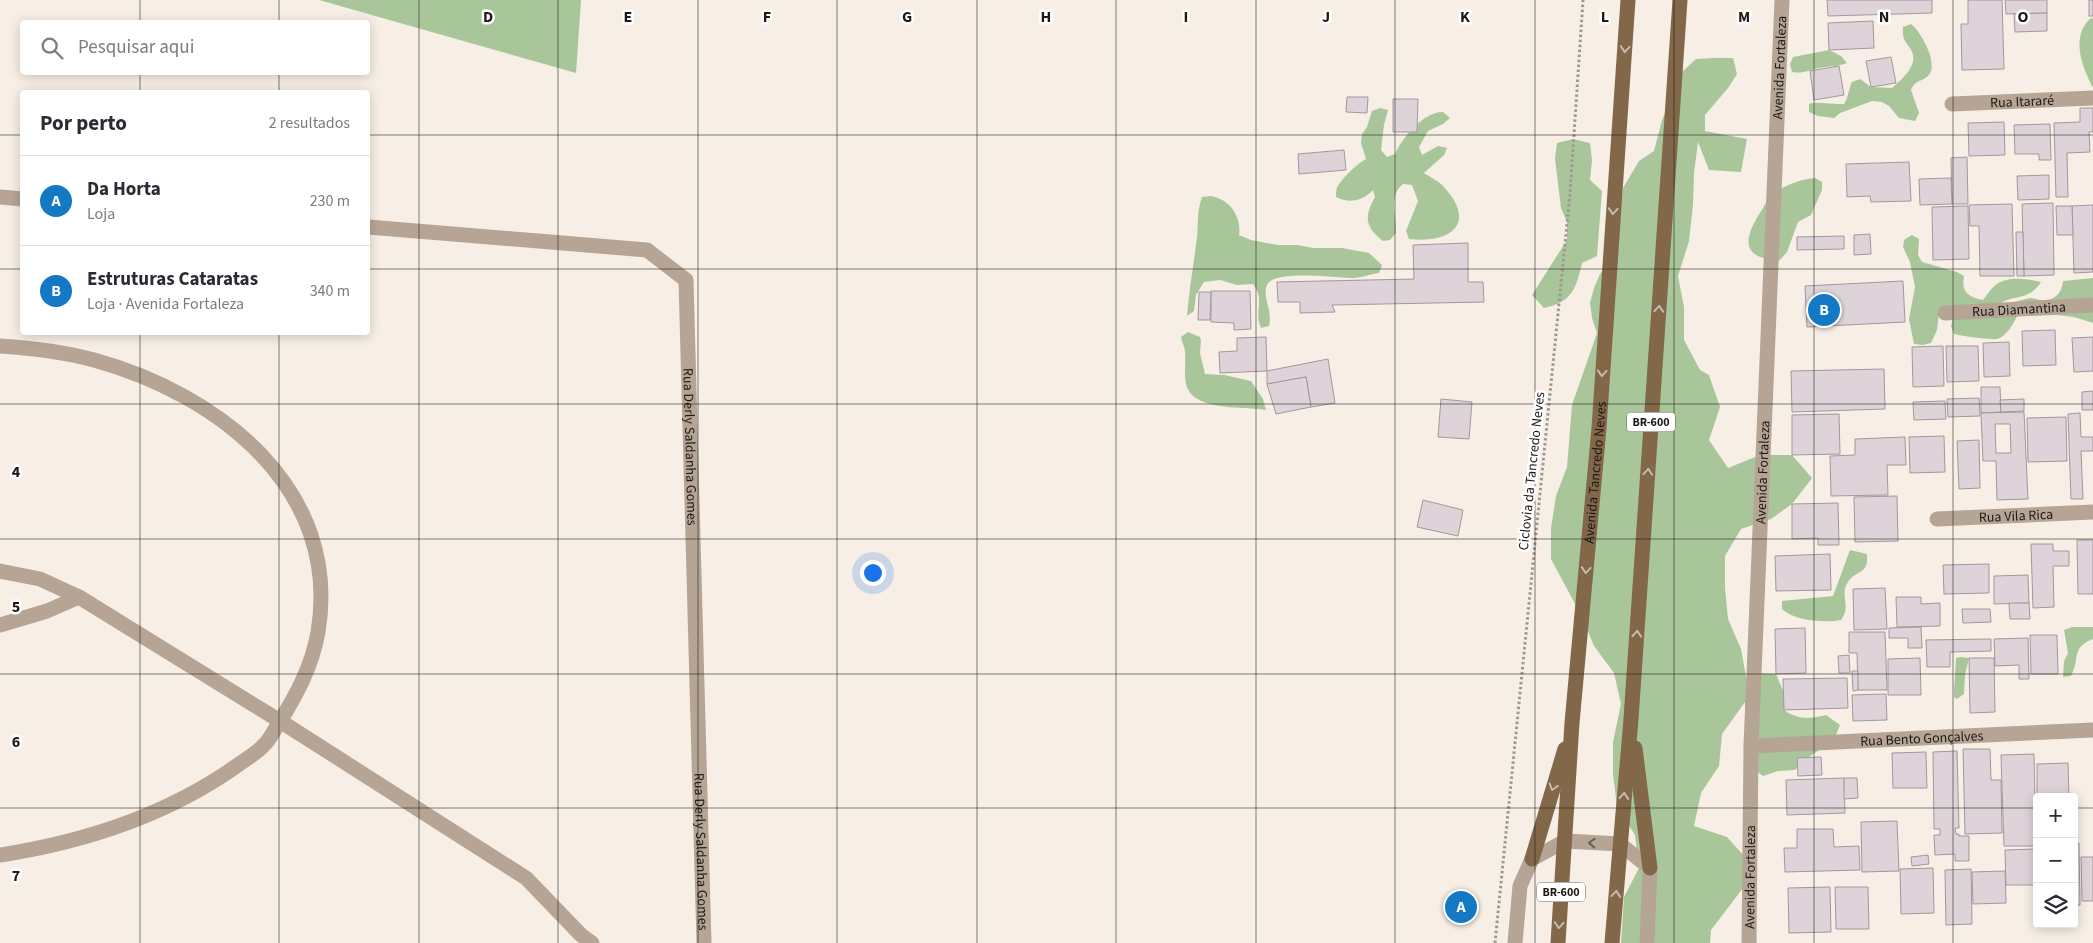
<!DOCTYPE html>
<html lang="pt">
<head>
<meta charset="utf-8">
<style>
  :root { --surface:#fff; --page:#f2f2f3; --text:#2b2b33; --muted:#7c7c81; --line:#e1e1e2; --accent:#1379c4 }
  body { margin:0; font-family:"Source Sans 3",sans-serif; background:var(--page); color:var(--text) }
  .controls { position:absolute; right:15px; bottom:15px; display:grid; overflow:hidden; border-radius:5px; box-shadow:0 2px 12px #0003 }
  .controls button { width:45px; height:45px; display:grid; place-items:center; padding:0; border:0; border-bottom:1px solid var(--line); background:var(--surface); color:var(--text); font:25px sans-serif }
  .you { position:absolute; left:872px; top:572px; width:18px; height:18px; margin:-12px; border:4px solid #fff; border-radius:50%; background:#1a73e8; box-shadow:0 0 0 8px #1a73e833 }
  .badge { display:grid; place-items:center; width:32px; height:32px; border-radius:50%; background:var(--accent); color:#fff; font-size:16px; font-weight:700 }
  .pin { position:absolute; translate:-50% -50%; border:2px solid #fff; box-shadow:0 1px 5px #0006 }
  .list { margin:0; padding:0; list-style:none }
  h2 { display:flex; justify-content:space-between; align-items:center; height:65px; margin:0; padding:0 20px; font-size:21px }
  h2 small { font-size:16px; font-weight:400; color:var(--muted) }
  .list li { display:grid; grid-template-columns:32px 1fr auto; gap:15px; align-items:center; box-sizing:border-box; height:90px; padding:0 20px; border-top:1px solid var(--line) }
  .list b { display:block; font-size:19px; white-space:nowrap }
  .list p { margin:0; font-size:16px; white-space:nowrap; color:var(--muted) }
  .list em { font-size:16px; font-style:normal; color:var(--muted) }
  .icon { flex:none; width:28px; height:28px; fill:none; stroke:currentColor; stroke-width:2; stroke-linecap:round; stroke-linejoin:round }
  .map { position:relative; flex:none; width:2093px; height:943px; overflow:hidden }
  .search { position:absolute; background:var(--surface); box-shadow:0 2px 12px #0003; left:20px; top:20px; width:350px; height:55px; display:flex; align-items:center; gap:12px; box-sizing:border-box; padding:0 18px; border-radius:5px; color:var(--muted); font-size:19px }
  .panel { position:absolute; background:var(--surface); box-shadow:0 2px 12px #0003; left:20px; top:90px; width:350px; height:245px; border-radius:5px }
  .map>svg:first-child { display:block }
  .forest { fill:#a9c69a }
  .building { fill:#dfd3da; stroke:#a2979d; fill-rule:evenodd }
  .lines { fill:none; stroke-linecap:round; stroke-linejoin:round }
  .path { stroke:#9e9891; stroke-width:3; stroke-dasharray:2.5 2.5; stroke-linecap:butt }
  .minor { stroke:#b6a595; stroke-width:15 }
  .tertiary { stroke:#b6a595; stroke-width:15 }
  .primary { stroke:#836749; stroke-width:15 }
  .oneway { stroke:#c7bbad }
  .oneway2 { stroke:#695f56 }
  .grid { fill:none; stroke:#1c1916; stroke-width:1; stroke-opacity:0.55 }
  .labels { text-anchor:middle; stroke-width:5; stroke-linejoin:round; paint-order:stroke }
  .shield { fill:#fff; stroke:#605e5c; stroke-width:1 }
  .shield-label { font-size:12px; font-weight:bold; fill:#1c1916 }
  .street-label { font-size:14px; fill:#1c1916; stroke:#fff }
  .grid-label { font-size:16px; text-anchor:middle; font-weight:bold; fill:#1c1916; stroke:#fff; stroke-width:5; stroke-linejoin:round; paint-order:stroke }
</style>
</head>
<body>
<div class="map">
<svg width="2093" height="943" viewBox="0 0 2093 943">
  <rect width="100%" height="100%" fill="#f7efe5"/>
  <g class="forest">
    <polygon points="319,0 581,0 576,73"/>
    <path d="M2091,18L2093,19V88C2082,67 2070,36 2091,18Z"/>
    <path d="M1911,24C1921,31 1940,66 1928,76C1920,83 1916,79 1911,90L1919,113L1915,121L1899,118L1889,106L1882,102L1872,101L1840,113L1834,118L1818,116L1809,112V104C1821,101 1831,105 1844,104C1849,97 1848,89 1852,82L1860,79L1871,87L1892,88C1902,79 1921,64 1910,48C1904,40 1902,37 1903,27Z"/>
    <path d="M1829,50L1841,56L1847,63C1837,67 1829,66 1819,68C1809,70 1803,74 1792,72L1790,64L1793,57Z"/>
    <path d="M1714,58H1733L1737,74L1728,88L1705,115V131L1747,139L1741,172L1709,170L1698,142L1694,173L1693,205L1689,241L1678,276L1684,307V340L1700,370L1709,375L1720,407L1709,440L1728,468L1760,455H1792L1812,478L1792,504L1771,519L1741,529L1725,556V588L1728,619L1741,649L1747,682L1760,673L1776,674L1784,693V710C1798,720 1810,719 1826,715L1840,725L1834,740L1806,759L1795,770L1778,771L1763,776L1751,767L1745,702L1722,734L1719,766L1701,793L1694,826L1727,837L1745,857L1743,888L1711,930L1710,943H1621L1624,897L1639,868L1635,835L1617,807L1613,774V742L1621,704L1614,673L1594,646L1581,615L1551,559V528L1556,496L1567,467L1572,405L1597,333L1592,318L1590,303L1594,288L1600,274L1617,250L1623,188L1639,161L1654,151L1662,120L1683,71L1696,59Z"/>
    <path d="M1380,108L1388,110L1384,125L1381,150L1387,157L1395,154C1403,137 1423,112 1443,112L1450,118L1443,124L1428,131L1419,147L1422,155L1438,146L1447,148L1444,155L1424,173C1430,177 1436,180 1441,184C1478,221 1454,244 1409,239L1406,231L1418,201L1412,185L1403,184C1388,196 1397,216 1396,233L1390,240L1383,241C1365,227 1364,216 1375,197L1373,190C1362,201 1350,204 1336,197C1336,196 1336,189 1337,188C1340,180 1358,163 1366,159L1361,143L1362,134L1367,127L1372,111Z"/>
    <path d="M1573,139L1590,143L1592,160L1590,180L1602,191L1597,256L1582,263C1576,289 1572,302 1544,308L1532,295L1567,240V222L1561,208L1555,159L1557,143Z"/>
    <path d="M1815,178L1822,182V190L1811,215L1798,222L1787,252L1780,260C1737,259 1745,235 1763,208C1766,203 1769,196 1774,193C1785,185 1802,179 1815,178Z"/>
    <path d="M1211,196C1229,199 1242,216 1239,235L1251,240L1278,245H1297L1314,248H1342L1369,253L1382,265L1379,273C1370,274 1361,278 1353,278C1336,278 1274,269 1267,285C1262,297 1273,311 1269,326L1261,328C1253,310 1266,301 1253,284L1237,285L1220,280L1204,282L1196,295L1194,311L1187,316C1189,291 1193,269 1196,245C1199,228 1196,213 1202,197Z"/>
    <path d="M1912,235L1919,239L1918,255L1922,262L1957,272L1964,276C1961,292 1968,297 1983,300C1987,295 1991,288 1997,284C2009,276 2028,279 2041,282C2028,303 2011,293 1995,307C2007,305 2019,300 2030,298C2034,298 2038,300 2042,300C2055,301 2062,293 2063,281L2093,278V323L2074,317L2057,315L2017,316C2014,323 2006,337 1997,339C1990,340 1962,336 1954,334L1951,326L1953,318L1939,313L1937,330L1931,343L1923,345L1914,344L1909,319L1915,287L1910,262L1903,247L1904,240Z"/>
    <path d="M1188,332L1200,337L1201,341L1200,353L1205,374L1224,375L1251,381L1263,399L1266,410C1245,406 1192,412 1186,384C1184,373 1186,363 1185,352C1185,347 1182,343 1181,337Z"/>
    <path d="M1850,550L1867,554C1869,576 1856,569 1848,582C1839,595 1852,606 1841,620C1824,623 1795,621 1782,609V601L1833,596Z"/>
    <path d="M2072,627H2093V639C2071,647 2080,659 2071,676L2063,677L2064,661L2068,653L2064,630Z"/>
    <polygon points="1960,657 1969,658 1965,675 1964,694 1957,699 1954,697 1954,692 1956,658"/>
  </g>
  <g class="building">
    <polygon points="1827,0 1932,0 1932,13 1828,16"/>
    <polygon points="1968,0 2002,0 2004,69 1962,70 1961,24 1968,24"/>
    <polygon points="2005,0 2047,0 2047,13 2006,14"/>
    <rect x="2089" y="0" width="4" height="16"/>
    <polygon points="2047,13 2047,31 2015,32 2014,14"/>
    <polygon points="1873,21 1874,48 1829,50 1828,23"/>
    <polygon points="1891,57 1896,83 1871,87 1866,61"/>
    <polygon points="1839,66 1844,95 1814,100 1810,71"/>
    <polygon points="1347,97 1368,97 1367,113 1346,112"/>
    <polygon points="1393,99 1418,99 1417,132 1393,132"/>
    <polygon points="2080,108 2093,108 2093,132 2089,132 2090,152 2067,153 2068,197 2056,197 2054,123 2080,122"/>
    <polygon points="2004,122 2005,155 1969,156 1968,123"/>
    <polygon points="2050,124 2051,160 2039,160 2039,154 2015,154 2014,125"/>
    <polygon points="1344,150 1346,170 1299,174 1298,154"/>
    <polygon points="1967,157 1968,204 1952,204 1951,158"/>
    <polygon points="1909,162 1911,201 1871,202 1870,196 1847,197 1846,164"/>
    <polygon points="2049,175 2049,199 2018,200 2017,176"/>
    <polygon points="1951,178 1952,204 1920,205 1919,179"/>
    <polygon points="2053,203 2054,275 2024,276 2022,204"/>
    <polygon points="2012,204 2014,276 1980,276 1979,226 1970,226 1969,205"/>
    <polygon points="2093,205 2093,272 2074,273 2072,206"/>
    <polygon points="1968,206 1969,259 1933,260 1932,207"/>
    <polygon points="2056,206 2072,206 2073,235 2057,235"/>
    <polygon points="2016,232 2023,232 2024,276 2017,276"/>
    <polygon points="1870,234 1871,254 1854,255 1854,235"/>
    <polygon points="1844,236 1844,249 1797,250 1797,237"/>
    <polygon points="1468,243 1468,282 1483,282 1484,302 1332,305 1335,312 1300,313 1300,302 1278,302 1277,282 1414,279 1413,245"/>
    <polygon points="1903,281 1905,322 1807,327 1805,286"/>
    <polygon points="1211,291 1250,291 1251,329 1234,330 1234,323 1211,322"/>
    <polygon points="1199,292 1211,292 1210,320 1198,320"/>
    <polygon points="2055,330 2056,365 2023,366 2022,331"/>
    <polygon points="1266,337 1267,371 1220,373 1219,352 1237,351 1237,338"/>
    <polygon points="2093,337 2093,371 2074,372 2072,338"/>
    <polygon points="2009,342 2010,376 1984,377 1983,343"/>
    <polygon points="1943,346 1944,386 1913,387 1912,347"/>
    <polygon points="1946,346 1978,346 1979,381 1947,382"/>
    <polygon points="1328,359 1335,403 1311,407 1306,377 1267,384 1267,371"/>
    <polygon points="1884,369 1885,409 1792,412 1791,371"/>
    <polygon points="1306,377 1311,407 1276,414 1267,384"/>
    <polygon points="1981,387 2000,387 2001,412 1981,413"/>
    <polygon points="2093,391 2093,410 2082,410 2082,392"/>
    <polygon points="1979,398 1980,416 1948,417 1947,399"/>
    <polygon points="1441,399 1472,402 1469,439 1438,437"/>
    <polygon points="2024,399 2024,411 2001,412 2000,400"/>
    <polygon points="1945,401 1946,419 1914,420 1913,402"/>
    <path d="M2024,412L2028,499L1997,500L1996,461H1983L1981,413ZM1995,424H2010L2011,453H1996Z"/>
    <polygon points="2080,413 2081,437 2093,437 2093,451 2081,451 2083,499 2071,499 2068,414"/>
    <polygon points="1839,414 1840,454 1792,455 1792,415"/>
    <polygon points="2066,417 2067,461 2028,462 2027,418"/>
    <polygon points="1944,436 1945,472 1910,473 1909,437"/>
    <polygon points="1905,437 1906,465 1887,465 1888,495 1831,496 1830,456 1855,455 1855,439"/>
    <polygon points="1979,440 1980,488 1959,489 1957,441"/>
    <polygon points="1897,496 1898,541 1855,542 1854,497"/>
    <polygon points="1423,500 1463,510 1458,536 1417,527"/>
    <polygon points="1838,503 1839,545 1818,545 1818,538 1792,539 1792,504"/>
    <polygon points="2077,540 2093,540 2093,594 2078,594"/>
    <polygon points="2031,544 2053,544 2053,551 2069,551 2069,566 2053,566 2054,607 2033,608"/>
    <polygon points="1830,554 1831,590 1776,591 1775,556"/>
    <polygon points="1989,564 1989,593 1944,594 1943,565"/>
    <polygon points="2028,575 2029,603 1994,604 1994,576"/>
    <polygon points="1885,588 1887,629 1854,630 1853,589"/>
    <polygon points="1896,597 1921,597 1921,604 1940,603 1940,626 1897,627"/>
    <polygon points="2009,603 2029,603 2030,619 2010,619"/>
    <polygon points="1962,609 1990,609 1991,622 1963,623"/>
    <polygon points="1921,627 1922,648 1908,648 1908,638 1889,638 1889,628"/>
    <polygon points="1805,628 1806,673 1776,674 1775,629"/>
    <polygon points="1849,632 1885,632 1887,690 1858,690 1857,653 1849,653"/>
    <polygon points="2030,635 2057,635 2058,674 2031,674"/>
    <polygon points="2028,638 2029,679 2019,679 2019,665 1995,666 1994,639"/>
    <polygon points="1991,639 1991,651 1950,652 1950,667 1927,667 1926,640"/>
    <polygon points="1849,655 1850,673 1839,673 1838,656"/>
    <polygon points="1920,658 1921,695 1888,695 1888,659"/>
    <polygon points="1969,658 1994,658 1995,712 1970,713"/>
    <polygon points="1852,671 1858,671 1858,690 1853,691"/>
    <polygon points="1847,678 1848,708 1784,710 1783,679"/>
    <polygon points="1886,694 1887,720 1853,721 1852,695"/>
    <polygon points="1963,749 1990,749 1991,780 2001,780 2002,833 1965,834"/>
    <polygon points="1957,751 1959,828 1955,828 1956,834 1959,834 1959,836 1969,836 1969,861 1955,861 1955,854 1935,855 1934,835 1940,835 1940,829 1934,829 1933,752"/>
    <polygon points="1926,752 1927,788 1893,788 1892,753"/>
    <polygon points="2034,754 2036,846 2004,846 2001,755"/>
    <polygon points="1821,757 1822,775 1798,776 1797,758"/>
    <polygon points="2068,763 2069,797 2037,797 2037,764"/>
    <polygon points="1844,778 1845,813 1787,815 1786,780"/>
    <polygon points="1844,778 1857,778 1858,798 1844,799"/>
    <polygon points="1897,821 1899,871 1862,872 1861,822"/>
    <polygon points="1797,829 1833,829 1834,847 1859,846 1860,870 1785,872 1784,848 1797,848"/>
    <polygon points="2074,843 2079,843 2080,905 2074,905"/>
    <polygon points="2035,849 2036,885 2006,885 2005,850"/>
    <polygon points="1928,855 1929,864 1912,866 1911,857"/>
    <polygon points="2081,857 2093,857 2093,901 2082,901"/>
    <polygon points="1933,868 1934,913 1901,914 1900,869"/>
    <polygon points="1971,869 1972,924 1946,925 1945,870"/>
    <polygon points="2005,871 2006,903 1973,904 1972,872"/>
    <polygon points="1830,887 1831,932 1789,933 1788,888"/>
    <polygon points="1835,887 1868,887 1869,929 1836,929"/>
  </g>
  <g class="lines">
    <polyline class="path" points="1495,943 1570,194 1583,0"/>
    <g class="minor">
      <path id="s1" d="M1952,104L2093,98"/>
      <polyline points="0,197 22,199"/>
      <path id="s2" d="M368,227L647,250L686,280L704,943"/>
      <path id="s3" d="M1945,313L2093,305"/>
      <path d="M0,346C31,348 64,352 94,360C218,394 342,489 318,632C312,666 297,694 279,723C274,730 270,740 264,745C256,754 244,760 235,767C165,816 84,842 0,855"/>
      <path id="s4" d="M1937,519L2093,512"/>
      <polyline points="0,571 40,579 79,597 280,721 526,878 581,935 592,943"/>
      <polyline points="0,625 47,611 79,597"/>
      <path id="s5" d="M1751,746L2093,730"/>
    </g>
    <g class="tertiary">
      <polyline points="1515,943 1520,886 1532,859 1565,841 1620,844 1650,868 1647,943"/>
      <path id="s6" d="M1749,943L1751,746L1782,0"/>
    </g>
    <g class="primary">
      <polyline points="1635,748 1650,868"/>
      <polyline points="1532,859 1565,749"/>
      <path id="s7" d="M1558,943L1572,723L1599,428L1628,0"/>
      <polyline points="1612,943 1631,719 1680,0"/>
    </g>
  </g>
  <defs><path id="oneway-chevron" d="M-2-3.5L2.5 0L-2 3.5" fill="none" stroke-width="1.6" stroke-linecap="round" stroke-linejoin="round" transform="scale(1.25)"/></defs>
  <g class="oneway">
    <use href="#oneway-chevron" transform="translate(1625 49) rotate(94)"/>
    <use href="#oneway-chevron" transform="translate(1613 211) rotate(94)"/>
    <use href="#oneway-chevron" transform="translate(1659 309) rotate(-86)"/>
    <use href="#oneway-chevron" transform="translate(1602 373) rotate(94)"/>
    <use href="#oneway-chevron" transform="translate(1648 472) rotate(-86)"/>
    <use href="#oneway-chevron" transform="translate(1586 570) rotate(95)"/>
    <use href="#oneway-chevron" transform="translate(1637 634) rotate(-86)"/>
    <use href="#oneway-chevron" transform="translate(1553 787) rotate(107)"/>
    <use href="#oneway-chevron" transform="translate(1624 796) rotate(-85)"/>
    <use href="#oneway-chevron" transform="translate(1616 894) rotate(-85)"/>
    <use href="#oneway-chevron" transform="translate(1559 925) rotate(94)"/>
  </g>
  <use class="oneway2" href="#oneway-chevron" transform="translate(1592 843) rotate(-177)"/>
  <path class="grid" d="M140,0V22M279,0V22M419,0V943M558,0V943M698,0V943M837,0V943M977,0V943M1116,0V943M1256,0V943M1395,0V943M1535,0V943M1674,0V943M1814,0V943M1953,0V943M140,72V92M279,72V92M0,135H22M368,135H2093M0,269H22M368,269H2093M140,332V943M279,332V943M0,404H2093M0,539H2093M0,674H2093M0,808H2037M2074,808H2093"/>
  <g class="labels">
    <g class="shield">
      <rect x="1627" y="412.5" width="48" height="19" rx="4"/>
      <rect x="1537" y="882.5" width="48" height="19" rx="4"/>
    </g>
    <g class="shield-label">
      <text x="1651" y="426">BR-600</text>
      <text x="1561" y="896">BR-600</text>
    </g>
    <g class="street-label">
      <text dy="5" stroke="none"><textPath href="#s6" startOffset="876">Avenida Fortaleza</textPath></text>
      <text dy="5" stroke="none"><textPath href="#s1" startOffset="70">Rua Itararé</textPath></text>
      <text dy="5" stroke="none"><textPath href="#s3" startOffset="74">Rua Diamantina</textPath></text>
      <text dy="5" stroke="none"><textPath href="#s2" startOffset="496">Rua Derly Saldanha Gomes</textPath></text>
      <text transform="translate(1531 471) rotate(-84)" y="5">Ciclovia da Tancredo Neves</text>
      <text dy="5" stroke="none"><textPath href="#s6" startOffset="471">Avenida Fortaleza</textPath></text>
      <text dy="5" stroke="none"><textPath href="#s7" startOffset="472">Avenida Tancredo Neves</textPath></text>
      <text dy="5" stroke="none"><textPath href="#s4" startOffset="79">Rua Vila Rica</textPath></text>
      <text dy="5" stroke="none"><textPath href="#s5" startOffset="171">Rua Bento Gonçalves</textPath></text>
      <text dy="5" stroke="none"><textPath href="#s2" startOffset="901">Rua Derly Saldanha Gomes</textPath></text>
      <text dy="5" stroke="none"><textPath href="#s6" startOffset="66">Avenida Fortaleza</textPath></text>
    </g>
  </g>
  <g class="grid-label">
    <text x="488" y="22">D</text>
    <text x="628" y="22">E</text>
    <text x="767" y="22">F</text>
    <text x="907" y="22">G</text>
    <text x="1046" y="22">H</text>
    <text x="1186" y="22">I</text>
    <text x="1326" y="22">J</text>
    <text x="1465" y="22">K</text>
    <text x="1605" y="22">L</text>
    <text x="1744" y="22">M</text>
    <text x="1884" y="22">N</text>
    <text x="2023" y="22">O</text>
    <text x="16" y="477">4</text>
    <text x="16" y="612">5</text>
    <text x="16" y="747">6</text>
    <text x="16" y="881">7</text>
  </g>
</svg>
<div class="controls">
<button>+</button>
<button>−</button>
<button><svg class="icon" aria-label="layers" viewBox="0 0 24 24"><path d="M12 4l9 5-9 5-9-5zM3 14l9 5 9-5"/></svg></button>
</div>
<div class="you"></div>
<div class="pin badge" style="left:1461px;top:907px">A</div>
<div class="pin badge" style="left:1824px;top:310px">B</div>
<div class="search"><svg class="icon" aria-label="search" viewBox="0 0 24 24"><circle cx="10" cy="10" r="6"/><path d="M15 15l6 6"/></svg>Pesquisar aqui</div>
<section class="panel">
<h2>Por perto<small>2 resultados</small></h2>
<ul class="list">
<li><span class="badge">A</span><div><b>Da Horta</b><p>Loja</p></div><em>230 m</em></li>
<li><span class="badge">B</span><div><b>Estruturas Cataratas</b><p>Loja · Avenida Fortaleza</p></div><em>340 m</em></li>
</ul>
</section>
</div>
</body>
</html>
